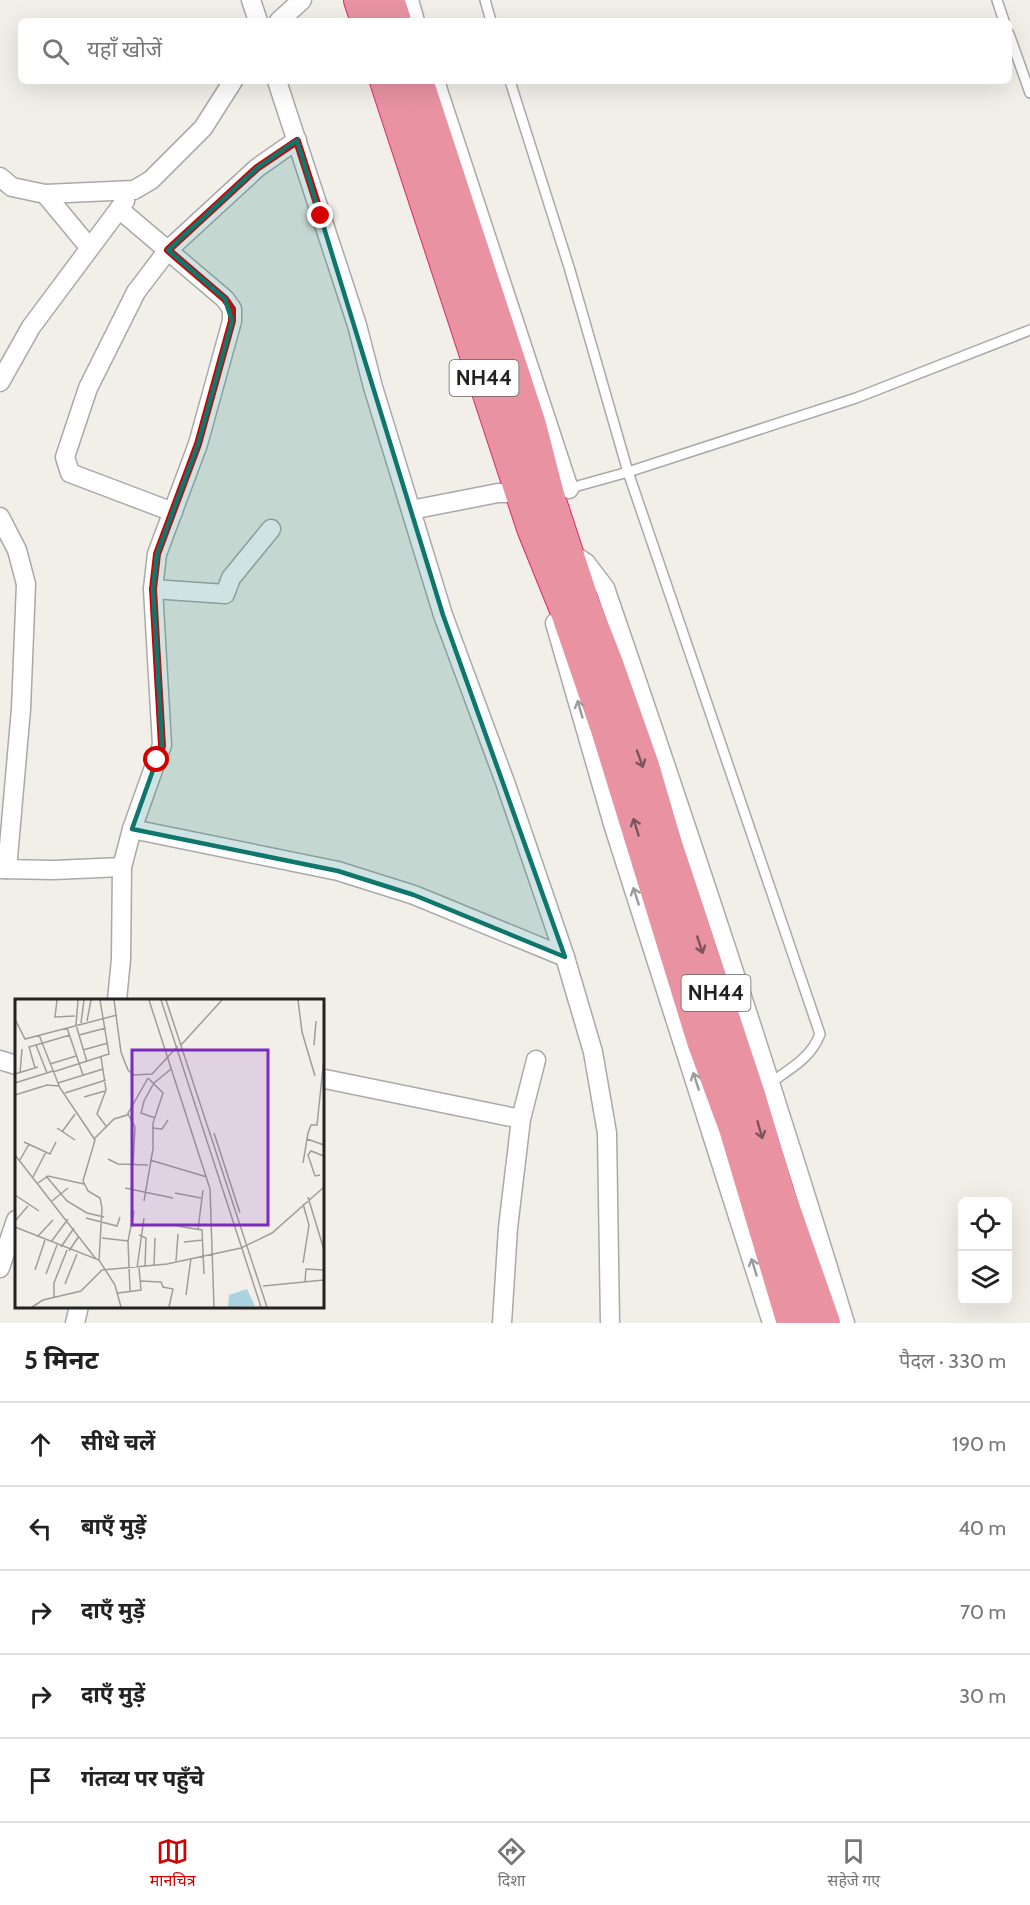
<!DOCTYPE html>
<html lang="hi">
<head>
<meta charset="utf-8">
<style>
  :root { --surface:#fff; --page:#f2f2f2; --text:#222; --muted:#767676; --line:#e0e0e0; --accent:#d40000 }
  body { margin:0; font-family:Cabin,"Noto Sans Devanagari",sans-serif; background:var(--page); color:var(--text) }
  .controls { position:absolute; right:18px; bottom:18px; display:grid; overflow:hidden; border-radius:9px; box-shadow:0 6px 24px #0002 }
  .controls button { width:54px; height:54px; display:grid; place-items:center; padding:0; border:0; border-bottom:2px solid var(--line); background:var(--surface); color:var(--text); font:30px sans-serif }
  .stop { position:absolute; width:18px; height:18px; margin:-14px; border:4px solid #d40000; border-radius:50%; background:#fff }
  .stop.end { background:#d40000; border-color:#fff; box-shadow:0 2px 6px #0008 }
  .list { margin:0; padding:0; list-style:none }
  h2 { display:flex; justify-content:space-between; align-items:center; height:78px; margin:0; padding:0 24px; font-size:26px }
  h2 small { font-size:20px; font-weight:400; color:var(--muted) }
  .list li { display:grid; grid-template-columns:39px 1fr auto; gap:18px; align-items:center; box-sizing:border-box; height:84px; padding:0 24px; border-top:2px solid var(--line) }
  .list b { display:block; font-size:22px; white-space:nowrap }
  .list em { font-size:20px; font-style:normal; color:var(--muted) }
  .icon { flex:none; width:33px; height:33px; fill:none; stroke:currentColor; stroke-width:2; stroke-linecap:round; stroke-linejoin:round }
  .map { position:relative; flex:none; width:1030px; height:1323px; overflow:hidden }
  .search { position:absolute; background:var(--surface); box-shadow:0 6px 24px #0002; left:18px; right:18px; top:18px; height:66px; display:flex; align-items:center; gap:15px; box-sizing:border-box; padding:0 21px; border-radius:9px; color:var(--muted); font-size:22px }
  .sheet { height:498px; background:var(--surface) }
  nav { display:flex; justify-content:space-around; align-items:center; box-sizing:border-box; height:84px; border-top:2px solid var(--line); background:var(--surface); font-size:16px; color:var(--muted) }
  nav a { display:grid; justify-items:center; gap:3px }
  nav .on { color:var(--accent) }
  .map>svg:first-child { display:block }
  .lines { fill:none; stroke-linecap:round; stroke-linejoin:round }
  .lane-casing { stroke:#a9a9a9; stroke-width:12 }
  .street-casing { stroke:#a9a9a9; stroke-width:21 }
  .highway-casing { stroke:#dc2a67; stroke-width:34 }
  .lane { stroke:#fff; stroke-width:9 }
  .street { stroke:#fff; stroke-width:18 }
  .highway { stroke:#e892a2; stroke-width:32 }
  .oneway { stroke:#9c9c9c }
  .oneway2 { stroke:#7b545c }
  .route { stroke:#d40000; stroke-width:8 }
  .marked { fill:#0f766e; fill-opacity:0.2; stroke:#0f766e; stroke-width:4.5; stroke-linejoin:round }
  .labels { text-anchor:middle; stroke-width:5; stroke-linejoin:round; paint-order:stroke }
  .shield { fill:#fff; stroke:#646464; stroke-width:1.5 }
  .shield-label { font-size:21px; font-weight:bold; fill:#222 }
  .inset-road { fill:none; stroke:#9f9d99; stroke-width:1.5 }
  .view { fill:#7b2cbf; fill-opacity:0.15; stroke:#7b2cbf; stroke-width:3 }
  .inset-edge { fill:none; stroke:#222; stroke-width:3 }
</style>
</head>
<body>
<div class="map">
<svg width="1030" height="1323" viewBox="0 0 1030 1323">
  <rect width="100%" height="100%" fill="#f2efe9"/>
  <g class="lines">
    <defs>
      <g id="lane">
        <polyline points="485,0 491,21"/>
        <polyline points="997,0 1004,21"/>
        <polyline points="1009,34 1030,93"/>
        <path d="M510,81L569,267L628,472L820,1034C812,1057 790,1069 770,1083"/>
        <polyline points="567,489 628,472 856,398 1030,330"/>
      </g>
      <g id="street">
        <polyline points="251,0 258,21"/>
        <polyline points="409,0 415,21"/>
        <polyline points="279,21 302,0"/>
        <polyline points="277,81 357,325 373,387 443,615 505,782 565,957 593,1052 607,1133 610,1323"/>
        <polyline points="435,81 569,489"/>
        <polyline points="0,177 12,187 45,194 134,190 151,180 203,128 233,81"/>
        <polyline points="45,194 89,247"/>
        <polyline points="0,382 31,327 125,201"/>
        <polyline points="411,510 498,493 521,493"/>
        <polyline points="173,512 70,473 65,457 88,388 136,292 168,250 257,168 297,140"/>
        <polyline points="0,517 17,550 26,584 21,709 7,869"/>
        <path d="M568,551L586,563L605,588C689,832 770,1076 845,1323"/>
        <polyline points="153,589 225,594 231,578 271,529"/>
        <polyline points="555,623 613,824 772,1323"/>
        <polyline points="132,829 338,871 414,895 565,957"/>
        <polyline points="0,869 54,870 122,867"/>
        <polyline points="117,1000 121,959 122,867 132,829 162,745 153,589 157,554 198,444 232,321 232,309 225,299 119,209"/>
        <polyline points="0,1060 16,1065"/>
        <polyline points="325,1079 521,1119"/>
        <polyline points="0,1268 16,1220"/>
        <polyline points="75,1323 79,1306"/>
        <polyline points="502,1323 508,1228 521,1119 536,1060"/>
      </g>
      <g id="highway">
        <polyline points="360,0 367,21"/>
        <polyline points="388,0 395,21"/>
        <polyline points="386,81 533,528 567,612 607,729 703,1041 735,1128 793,1323"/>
        <polyline points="417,81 530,425 548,495 584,605 607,664 643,766 667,848 749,1095 778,1192 824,1323"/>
      </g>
    </defs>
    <use href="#lane" class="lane-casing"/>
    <use href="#street" class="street-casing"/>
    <use href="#highway" class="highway-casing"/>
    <use href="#lane" class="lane"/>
    <use href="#street" class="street"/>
    <use href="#highway" class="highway"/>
  </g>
  <defs><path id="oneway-shaft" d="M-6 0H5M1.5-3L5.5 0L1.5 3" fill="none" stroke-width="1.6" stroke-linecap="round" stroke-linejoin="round" transform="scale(1.5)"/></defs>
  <g class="oneway">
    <use href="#oneway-shaft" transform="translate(580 709) rotate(-106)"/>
    <use href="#oneway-shaft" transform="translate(636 896) rotate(-108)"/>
    <use href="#oneway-shaft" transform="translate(696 1081) rotate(-108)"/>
    <use href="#oneway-shaft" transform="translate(754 1267) rotate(-107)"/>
  </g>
  <g class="oneway2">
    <use href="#oneway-shaft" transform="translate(640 759) rotate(70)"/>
    <use href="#oneway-shaft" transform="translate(636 827) rotate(-107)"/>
    <use href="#oneway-shaft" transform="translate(700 945) rotate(72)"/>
    <use href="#oneway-shaft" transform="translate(760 1130) rotate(74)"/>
  </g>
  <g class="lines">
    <polyline class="route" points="157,760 162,746 153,589 157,554 198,444 232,321 232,309 225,299 168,250 257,168 297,141 321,216"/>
  </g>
  <path class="marked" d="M297,140L443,615L565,957L414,895L338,871L132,829L162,745L153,589L157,554L198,444L232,321L225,299L168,250L257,168Z"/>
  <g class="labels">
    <g class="shield">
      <rect x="449.5" y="360" width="69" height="36" rx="4.5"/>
      <rect x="681.5" y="975" width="69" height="36" rx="4.5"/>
    </g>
    <g class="shield-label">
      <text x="484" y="385">NH44</text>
      <text x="716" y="1000">NH44</text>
    </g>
  </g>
  <g transform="translate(15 999)">
    <rect width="309" height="309" fill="#f2efe9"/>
    <path d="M232,290L240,307L213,308L214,296Z" fill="#aad3df"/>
    <path class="inset-road" d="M42,1L40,18L60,17M63,1L61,26L72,63M99,1L106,53L113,71L119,76L137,75L163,47M134,1L195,190L199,308M146,1L246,308M151,1L252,308M283,1L287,33L300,77M0,20L10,40L102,16M72,22L76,1M66,24L69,1M52,29L68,76M24,36L45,89L80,141L68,182L73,192L85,199L87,209L84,261M64,36L91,29M21,46L32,74M166,46L207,1M299,46L301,22M68,51L93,44M86,58L91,91L82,115L91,127M35,65L61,57M20,69L14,48L55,36M38,73L94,55L85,1M5,74L7,50M0,75L23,68M0,84L38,72M43,84L88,70M50,94L91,81M0,96L32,86L44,87M69,98L90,92M113,115L120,128L118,166M140,119L126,114L129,102L139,84L156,70M42,129L60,141M137,129L147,130L153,121M47,133L60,115M199,134L225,214M79,140L99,120L112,116L133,79M292,140L309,146M9,143L35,155L41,143M0,156L81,260M93,160L103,165L133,166M5,161L14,145M135,161L192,178M288,164L293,134L296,126H302L309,59M305,176L300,177L293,156L296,152L309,157M31,177L52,202L72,214L89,218M18,178L31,153M23,184L33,177L69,185M110,189L158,199M160,194L186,199M0,196L24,212M293,198L309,251M37,202L53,189M129,202L138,150V124L148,94L133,79M288,205L294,226L288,264M71,219L102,227L105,218M0,222L13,207M162,227L187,231L189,275M0,228L84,261L100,286L106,308M183,230L188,191M124,236L131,239L130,268M22,238L38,221M87,239L113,242M36,243L53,220M169,243L188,241M46,248L59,229M54,252L64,237M161,262L163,235M139,267L140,239M122,269L129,219M20,271L30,241M31,275L42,246M126,282L146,283L148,288L158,290L154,308M290,283L291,270L309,271M50,285L62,255M248,287L309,281M115,292L113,242L119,212M103,294L126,291L124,269M171,296L176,259M39,298V284L52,251M17,308L28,301L66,292L87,271L152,265L226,249L257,234L309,188"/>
    <path class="view" d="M117,51H253V226H117Z"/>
    <rect width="309" height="309" class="inset-edge"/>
  </g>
</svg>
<div class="controls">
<button><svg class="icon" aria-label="locate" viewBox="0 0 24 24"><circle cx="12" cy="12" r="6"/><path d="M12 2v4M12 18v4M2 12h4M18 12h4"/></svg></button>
<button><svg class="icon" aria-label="layers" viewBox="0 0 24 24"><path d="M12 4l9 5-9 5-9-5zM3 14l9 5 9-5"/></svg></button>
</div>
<div class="stop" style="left:157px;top:760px"></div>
<div class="stop end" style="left:321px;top:216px"></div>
<div class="search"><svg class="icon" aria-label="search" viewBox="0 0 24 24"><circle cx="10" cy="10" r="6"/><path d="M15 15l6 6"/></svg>यहाँ खोजें</div>
</div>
<section class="sheet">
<h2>5 मिनट<small>पैदल · 330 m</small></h2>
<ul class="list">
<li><svg class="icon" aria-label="ahead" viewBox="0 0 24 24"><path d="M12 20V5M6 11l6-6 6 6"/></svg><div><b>सीधे चलें</b></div><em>190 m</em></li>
<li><svg class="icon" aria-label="left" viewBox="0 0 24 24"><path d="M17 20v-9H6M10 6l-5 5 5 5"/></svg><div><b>बाएँ मुड़ें</b></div><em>40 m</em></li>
<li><svg class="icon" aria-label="right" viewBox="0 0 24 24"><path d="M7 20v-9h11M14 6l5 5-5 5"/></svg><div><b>दाएँ मुड़ें</b></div><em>70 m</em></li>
<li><svg class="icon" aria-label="right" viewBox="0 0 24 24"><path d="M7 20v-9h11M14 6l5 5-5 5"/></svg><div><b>दाएँ मुड़ें</b></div><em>30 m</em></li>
<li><svg class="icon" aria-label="arrive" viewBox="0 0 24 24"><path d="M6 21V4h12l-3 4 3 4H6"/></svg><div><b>गंतव्य पर पहुँचे</b></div></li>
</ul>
</section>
<nav>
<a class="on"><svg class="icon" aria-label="map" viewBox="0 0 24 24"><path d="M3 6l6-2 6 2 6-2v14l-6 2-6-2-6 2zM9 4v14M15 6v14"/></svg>मानचित्र</a>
<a><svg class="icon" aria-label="directions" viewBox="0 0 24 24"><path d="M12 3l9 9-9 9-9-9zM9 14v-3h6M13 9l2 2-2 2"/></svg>दिशा</a>
<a><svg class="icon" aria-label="saved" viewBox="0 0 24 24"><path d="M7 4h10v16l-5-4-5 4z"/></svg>सहेजे गए</a>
</nav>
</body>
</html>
